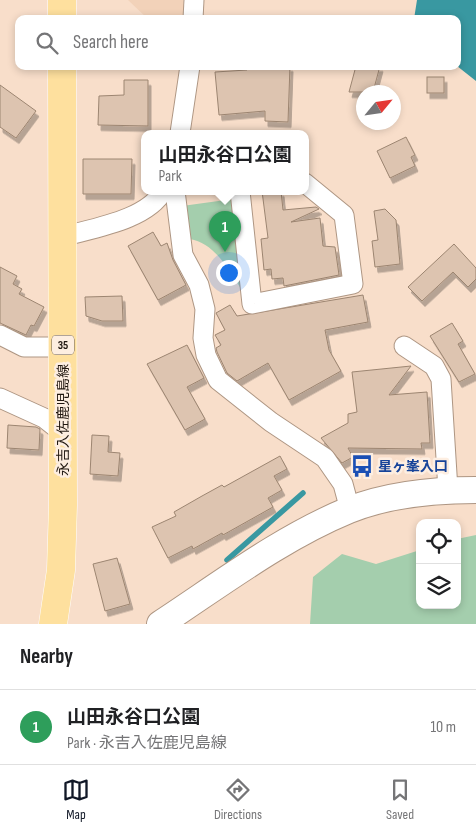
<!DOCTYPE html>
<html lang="en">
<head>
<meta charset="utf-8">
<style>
  :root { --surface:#fff; --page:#f2f2f2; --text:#202124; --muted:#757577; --line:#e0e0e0; --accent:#111827 }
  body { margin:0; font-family:"Sofia Sans Condensed","Noto Sans JP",sans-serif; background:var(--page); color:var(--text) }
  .controls { position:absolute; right:15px; bottom:15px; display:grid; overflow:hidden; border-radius:10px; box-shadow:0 2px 8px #0003 }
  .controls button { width:45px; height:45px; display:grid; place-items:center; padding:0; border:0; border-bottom:1px solid var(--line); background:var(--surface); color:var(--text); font:25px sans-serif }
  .compass { position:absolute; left:356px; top:85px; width:45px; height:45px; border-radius:50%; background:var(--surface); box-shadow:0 2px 8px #0003; rotate:61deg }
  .you { position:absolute; left:228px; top:272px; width:18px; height:18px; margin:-12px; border:4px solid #fff; border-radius:50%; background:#1a73e8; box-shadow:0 0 0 8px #1a73e833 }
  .badge { display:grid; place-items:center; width:32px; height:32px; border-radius:50%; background:var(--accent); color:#fff; font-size:16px; font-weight:700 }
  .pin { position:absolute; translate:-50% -41px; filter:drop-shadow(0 1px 2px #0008) }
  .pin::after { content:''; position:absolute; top:26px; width:18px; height:15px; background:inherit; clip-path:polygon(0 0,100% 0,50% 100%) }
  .popup { position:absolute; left:141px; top:130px; width:168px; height:65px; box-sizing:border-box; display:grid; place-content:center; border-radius:10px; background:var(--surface); filter:drop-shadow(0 1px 4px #0005); font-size:16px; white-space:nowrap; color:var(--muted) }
  .popup b { font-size:19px; color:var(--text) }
  .popup::after { content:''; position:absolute; left:50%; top:100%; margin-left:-10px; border:10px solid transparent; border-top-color:var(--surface) }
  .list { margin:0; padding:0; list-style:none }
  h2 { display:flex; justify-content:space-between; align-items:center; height:65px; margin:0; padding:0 20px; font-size:21px }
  h2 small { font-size:16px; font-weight:400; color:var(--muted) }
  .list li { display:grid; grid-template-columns:32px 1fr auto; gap:15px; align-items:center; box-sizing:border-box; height:75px; padding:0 20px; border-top:1px solid var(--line) }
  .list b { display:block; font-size:19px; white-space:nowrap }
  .list p { margin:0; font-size:16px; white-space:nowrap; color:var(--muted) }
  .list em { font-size:16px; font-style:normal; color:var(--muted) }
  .icon { flex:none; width:28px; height:28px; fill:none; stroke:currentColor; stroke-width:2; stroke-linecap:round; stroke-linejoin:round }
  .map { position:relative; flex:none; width:476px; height:624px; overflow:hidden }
  .search { position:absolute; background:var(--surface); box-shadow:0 2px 8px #0003; left:15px; right:15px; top:15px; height:55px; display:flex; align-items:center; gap:12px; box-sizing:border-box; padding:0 18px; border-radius:10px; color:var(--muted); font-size:19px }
  .sheet { height:140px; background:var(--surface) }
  nav { display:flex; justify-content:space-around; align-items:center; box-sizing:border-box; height:70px; border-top:1px solid var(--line); background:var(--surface); font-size:14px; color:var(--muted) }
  nav a { display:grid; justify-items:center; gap:2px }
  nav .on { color:var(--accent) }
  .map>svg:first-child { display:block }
  .built { fill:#f2d2b9 }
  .green { fill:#a4cead }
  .water { fill:#3998a1 }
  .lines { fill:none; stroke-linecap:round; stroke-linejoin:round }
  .stream { stroke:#3998a1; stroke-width:5.5 }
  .building { fill:#ddc4b0; stroke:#9c8571; filter:url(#shadow) }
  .street-casing { stroke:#ae9683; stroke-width:21 }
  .secondary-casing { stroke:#ae9683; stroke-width:28 }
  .primary-casing { stroke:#fff; stroke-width:29 }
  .street { stroke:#fff; stroke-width:19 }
  .secondary { stroke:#fff; stroke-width:26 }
  .primary { stroke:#fee09e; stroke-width:28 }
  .labels { text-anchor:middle; stroke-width:5; stroke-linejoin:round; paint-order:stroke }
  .shield { fill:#fdeee1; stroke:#62584f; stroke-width:1 }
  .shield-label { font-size:12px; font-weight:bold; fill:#201710 }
  .street-label { font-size:14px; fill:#201710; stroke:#fdeee1 }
  .transit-label { font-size:14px; font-weight:bold; fill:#164399; stroke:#fdeee1; text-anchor:start }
</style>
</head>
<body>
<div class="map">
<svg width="476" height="624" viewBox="0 0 476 624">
  <defs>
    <filter id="shadow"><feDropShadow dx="3" dy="5.5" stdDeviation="0" flood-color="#0004"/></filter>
  </defs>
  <rect width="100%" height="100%" fill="#f8deca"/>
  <polygon class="built" points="128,0 183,0 184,19 148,19"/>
  <g class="green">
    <path d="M233,199L241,289C229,269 214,243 190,239L182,206Z"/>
    <polygon points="476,535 476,624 310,624 313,577 342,554 376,564 420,550 420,605 457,605 457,539"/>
  </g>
  <polygon class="water" points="417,0 476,0 476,81 457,66 457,19 414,19"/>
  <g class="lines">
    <polyline class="stream" points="227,560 303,493"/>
  </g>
  <g class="building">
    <polygon points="246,66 290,66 288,122 265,121 265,111 219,115 215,72 247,70"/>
    <polygon points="356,66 380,66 373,92 349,92"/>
    <rect x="427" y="77" width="17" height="16"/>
    <polygon points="124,80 148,80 148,126 98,125 99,96 124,95"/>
    <polygon points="0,85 36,111 16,138 0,127"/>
    <polygon points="406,137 415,155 411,157 415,166 390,178 377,151"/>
    <polygon points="83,159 132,159 131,194 83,194"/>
    <polygon points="262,191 281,191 283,210 316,207 319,209 291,222 320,218 323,246 335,247 339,275 284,286 283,278 272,279 271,269 264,270 261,239 268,238"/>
    <polygon points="385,209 396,220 400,264 375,267 372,241 378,240 374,211"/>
    <polygon points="153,232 161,246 167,243 173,260 186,285 158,300 128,246"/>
    <polygon points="454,244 476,268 476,279 468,287 453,272 422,301 408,287"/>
    <polygon points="0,267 17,276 13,284 22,289 19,294 44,307 34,326 31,325 26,335 0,323"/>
    <polygon points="363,295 368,322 325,330 329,350 341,371 289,400 268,363 237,381 227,373 217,352 216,348 221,345 215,335 225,330 216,313 230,305 237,316"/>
    <polygon points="122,296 123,321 102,321 86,316 85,297"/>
    <polygon points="452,323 463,341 458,344 475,374 459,382 430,336"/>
    <polygon points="187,345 204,378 187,387 205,419 185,430 147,364"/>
    <polygon points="411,366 389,395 427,392 430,443 421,443 422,449 348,448 353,457 342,463 321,438 348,423 348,414 357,412 352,372"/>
    <polygon points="8,425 36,427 40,429 39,450 7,448"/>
    <polygon points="92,435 109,436 108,452 120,453 118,476 90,474"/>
    <polygon points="280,456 287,469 274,476 282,490 268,498 273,507 223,535 222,533 193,549 192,546 168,558 152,527 176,516 174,512 202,496 222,485 224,487"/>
    <polygon points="117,558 130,604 105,611 93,564"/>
  </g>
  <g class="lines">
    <defs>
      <g id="street">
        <polyline points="193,19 194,0"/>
        <polyline points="180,133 190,66"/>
        <polyline points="175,191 183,255 199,285 205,309 203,338 206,355 218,380 271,422 325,458 343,484 350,510"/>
        <polyline points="240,191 252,304 353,284 344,215 305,183"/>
        <path d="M62,237C93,228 147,220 163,191"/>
        <polyline points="0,335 24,347 63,347"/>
        <polyline points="404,346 434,366 441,379 448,490"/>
        <polyline points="0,398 44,418 63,433"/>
      </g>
      <path id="secondary" d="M160,624C221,584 281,538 349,510C389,494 433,490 476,490"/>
      <g id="primary">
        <polyline points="62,0 62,19"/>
        <polyline points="53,624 61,570 63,505 62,66"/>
      </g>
    </defs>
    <use href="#street" class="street-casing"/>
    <use href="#secondary" class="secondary-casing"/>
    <use href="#primary" class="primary-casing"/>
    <use href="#street" class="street"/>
    <use href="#secondary" class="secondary"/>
    <use href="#primary" class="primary"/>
  </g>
  <defs>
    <symbol id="bus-bare" viewBox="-9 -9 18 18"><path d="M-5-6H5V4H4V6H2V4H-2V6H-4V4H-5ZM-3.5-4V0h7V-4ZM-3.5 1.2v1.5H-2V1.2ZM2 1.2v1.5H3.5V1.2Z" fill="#1a4fb4" stroke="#fdeee1" stroke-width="2.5" paint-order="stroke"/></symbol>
  </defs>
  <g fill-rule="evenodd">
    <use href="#bus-bare" x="346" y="450" width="32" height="32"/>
  </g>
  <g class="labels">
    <rect class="shield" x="52" y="335.5" width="22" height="19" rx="4"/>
    <g class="shield-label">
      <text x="63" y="349">35</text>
    </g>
    <g class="street-label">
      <text transform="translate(63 420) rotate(-90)" y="5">永吉入佐鹿児島線</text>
    </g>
    <g class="transit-label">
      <text x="378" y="471">星ヶ峯入口</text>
    </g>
  </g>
</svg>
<div class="controls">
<button><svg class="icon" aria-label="locate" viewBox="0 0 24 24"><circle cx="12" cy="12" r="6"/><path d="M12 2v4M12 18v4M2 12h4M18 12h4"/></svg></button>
<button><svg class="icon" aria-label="layers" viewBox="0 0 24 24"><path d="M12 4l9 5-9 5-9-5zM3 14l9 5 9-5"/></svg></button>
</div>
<svg class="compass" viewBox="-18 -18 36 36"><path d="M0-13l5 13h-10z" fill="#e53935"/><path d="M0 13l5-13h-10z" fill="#757577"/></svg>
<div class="you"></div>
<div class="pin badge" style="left:225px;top:252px;background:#2e9e5b">1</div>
<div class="popup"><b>山田永谷口公園</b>Park</div>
<div class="search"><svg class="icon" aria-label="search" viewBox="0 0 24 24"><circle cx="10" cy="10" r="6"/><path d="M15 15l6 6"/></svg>Search here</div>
</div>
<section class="sheet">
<h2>Nearby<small></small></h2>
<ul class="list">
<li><span class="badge" style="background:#2e9e5b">1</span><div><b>山田永谷口公園</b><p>Park · 永吉入佐鹿児島線</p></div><em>10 m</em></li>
</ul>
</section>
<nav>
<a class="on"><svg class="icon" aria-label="map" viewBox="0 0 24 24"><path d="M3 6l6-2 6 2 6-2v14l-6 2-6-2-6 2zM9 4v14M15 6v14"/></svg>Map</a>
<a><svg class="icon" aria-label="directions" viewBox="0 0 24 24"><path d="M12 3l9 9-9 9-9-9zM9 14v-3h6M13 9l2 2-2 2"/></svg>Directions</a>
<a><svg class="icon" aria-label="saved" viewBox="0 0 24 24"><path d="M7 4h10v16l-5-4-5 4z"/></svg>Saved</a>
</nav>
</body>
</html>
